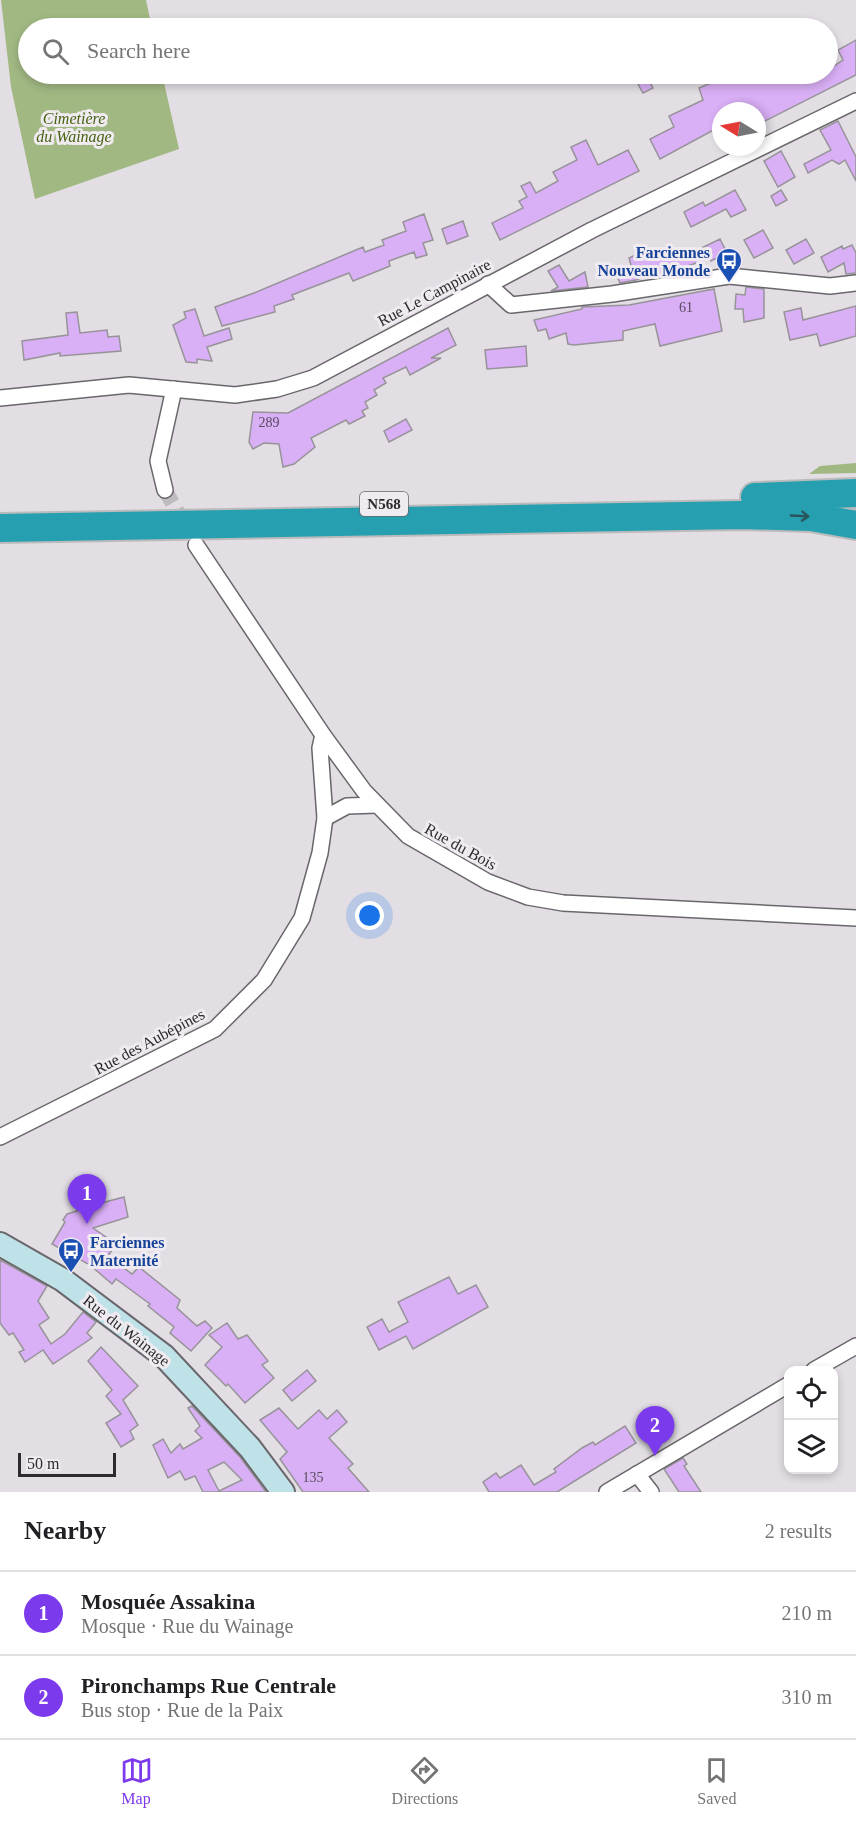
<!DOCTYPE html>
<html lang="en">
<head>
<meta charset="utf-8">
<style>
  :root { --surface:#fff; --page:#f6f6f6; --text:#202124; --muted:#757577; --line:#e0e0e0; --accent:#7c3aed }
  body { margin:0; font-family:"Times New Roman",serif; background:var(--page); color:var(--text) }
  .controls { position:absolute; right:18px; bottom:18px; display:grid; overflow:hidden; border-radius:12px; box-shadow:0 3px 9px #0003 }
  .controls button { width:54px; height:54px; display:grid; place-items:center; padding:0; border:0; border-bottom:2px solid var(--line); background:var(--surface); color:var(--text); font:30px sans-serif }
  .compass { position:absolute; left:712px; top:102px; width:54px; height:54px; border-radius:50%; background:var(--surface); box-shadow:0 3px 9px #0003; rotate:280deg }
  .scale { position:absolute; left:18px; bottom:15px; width:98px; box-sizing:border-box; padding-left:6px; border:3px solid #2c2b2d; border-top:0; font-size:16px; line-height:21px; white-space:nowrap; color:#2c2b2d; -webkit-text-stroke:4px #efebf1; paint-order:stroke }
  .you { position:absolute; left:370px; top:916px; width:21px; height:21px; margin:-15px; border:4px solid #fff; border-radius:50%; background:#1a73e8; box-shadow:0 0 0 9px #1a73e833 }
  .badge { display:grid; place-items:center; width:39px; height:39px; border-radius:50%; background:var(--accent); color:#fff; font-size:20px; font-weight:700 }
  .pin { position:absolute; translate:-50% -50px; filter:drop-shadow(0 2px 3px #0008) }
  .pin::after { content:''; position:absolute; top:32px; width:21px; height:18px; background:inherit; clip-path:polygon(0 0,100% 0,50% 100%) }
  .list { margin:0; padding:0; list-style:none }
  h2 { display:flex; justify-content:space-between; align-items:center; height:78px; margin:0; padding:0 24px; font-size:26px }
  h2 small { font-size:20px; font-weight:400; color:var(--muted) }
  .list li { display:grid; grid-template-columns:39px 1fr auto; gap:18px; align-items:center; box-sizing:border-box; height:84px; padding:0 24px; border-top:2px solid var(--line) }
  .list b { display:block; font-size:22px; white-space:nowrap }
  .list p { margin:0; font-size:20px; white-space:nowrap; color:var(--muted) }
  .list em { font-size:20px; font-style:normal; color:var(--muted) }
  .icon { flex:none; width:33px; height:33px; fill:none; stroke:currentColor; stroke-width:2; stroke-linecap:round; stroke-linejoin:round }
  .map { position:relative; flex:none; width:856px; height:1492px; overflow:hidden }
  .search { position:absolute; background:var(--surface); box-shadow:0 3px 9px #0003; left:18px; right:18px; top:18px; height:66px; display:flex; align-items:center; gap:15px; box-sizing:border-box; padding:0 21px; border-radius:33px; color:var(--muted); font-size:22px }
  .sheet { height:246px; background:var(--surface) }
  nav { display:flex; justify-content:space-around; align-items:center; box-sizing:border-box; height:84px; border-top:2px solid var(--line); background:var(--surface); font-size:16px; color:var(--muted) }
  nav a { display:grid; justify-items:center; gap:3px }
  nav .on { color:var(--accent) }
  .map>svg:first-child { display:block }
  .green { fill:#a1b883 }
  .building { fill:#d9aff5; stroke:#979499; stroke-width:1.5; fill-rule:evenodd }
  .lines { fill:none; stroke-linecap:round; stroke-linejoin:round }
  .street-tunnel { stroke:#bebabf; stroke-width:15; stroke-dasharray:15 8; stroke-linecap:butt }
  .street-casing { stroke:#6a676c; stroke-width:18 }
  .secondary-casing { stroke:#6a676c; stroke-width:26 }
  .highway-casing { stroke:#bbbbbc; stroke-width:32 }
  .street { stroke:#fff; stroke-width:15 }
  .secondary { stroke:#bee2e7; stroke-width:22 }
  .highway { stroke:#26a0b0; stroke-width:28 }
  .oneway { stroke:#2a545b }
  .labels { text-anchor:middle; stroke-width:6; stroke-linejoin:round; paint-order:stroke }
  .number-label { font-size:14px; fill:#574c5f }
  .shield { fill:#efebf1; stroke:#666568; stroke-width:1.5 }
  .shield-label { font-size:15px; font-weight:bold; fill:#2c2b2d }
  .park-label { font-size:16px; font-style:italic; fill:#476211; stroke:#efebf1 }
  .transit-label { font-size:16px; font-weight:bold; fill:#164399; stroke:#efebf1; text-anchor:end }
  .street-label { font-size:16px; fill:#2c2b2d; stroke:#efebf1 }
</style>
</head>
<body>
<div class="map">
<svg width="856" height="1492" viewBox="0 0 856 1492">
  <rect width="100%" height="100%" fill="#e2dee4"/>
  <g class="green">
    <polygon points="1,0 146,0 152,28 28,28 28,74 162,74 179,149 35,199 11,87"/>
    <polygon points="856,463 856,473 809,474 820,466"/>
  </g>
  <g class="building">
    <polygon points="856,40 856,75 757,125 757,111 721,111 721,126 660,159 650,139 674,127 669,116 703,100 699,88 732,74 749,74 752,80 768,74 804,74 806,78 828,74 828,70 843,60 838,50"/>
    <polygon points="648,79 653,88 643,93 638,84"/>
    <polygon points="838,121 856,157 856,181 845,160 839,164 832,160 808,173 804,164 831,150 820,130"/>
    <polygon points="586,140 598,165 628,150 639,171 500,240 492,223 523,208 519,201 527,197 521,186 530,182 536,193 558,181 553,172 577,160 571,147"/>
    <polygon points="781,151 795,177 778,187 764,161"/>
    <polygon points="735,190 746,210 731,217 726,209 691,227 684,212 703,202 705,206"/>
    <polygon points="781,190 787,200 776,206 771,196"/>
    <polygon points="424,214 433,240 423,243 427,255 416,258 414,252 389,261 390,266 353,281 349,273 292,295 294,299 274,306 275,312 222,326 215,307 254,293 363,247 365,252 384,245 382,240 406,231 403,222"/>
    <polygon points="463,221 468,236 447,244 442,229"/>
    <polygon points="763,230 773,248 754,258 744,240"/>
    <polygon points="720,239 727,253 711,261 710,258 660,276 658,271 636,280 620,283 615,272 631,265 629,258 643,252 645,259 653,255 655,260 686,248 689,254"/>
    <polygon points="806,239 814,253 794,264 786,250"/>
    <polygon points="852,245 856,253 856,273 846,274 844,263 828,272 821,257 842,246 843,249"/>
    <polygon points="559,265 569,281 585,272 588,287 551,291 558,287 548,271"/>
    <polygon points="746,287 764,289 764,318 744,322 743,309 735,309 736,294 745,295"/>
    <polygon points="714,289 722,331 660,346 655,324 623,331 623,340 574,345 568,344 566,333 549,339 546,329 538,331 534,320 582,309 582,307 629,305"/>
    <polygon points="856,306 856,336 820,346 817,334 790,340 784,312 801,308 803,320"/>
    <polygon points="195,309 204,336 229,328 232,339 207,347 212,361 197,359 197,363 186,362 173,325 186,318 184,312"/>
    <polygon points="77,312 80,333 107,330 108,337 119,336 121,351 60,356 60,353 24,360 22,341 68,335 66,313"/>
    <polygon points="448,328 456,345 431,358 441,358 410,375 406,367 383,378 386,383 374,390 377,395 365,402 368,408 362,411 365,416 349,424 346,420 311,438 315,447 294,464 283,467 279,444 264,443 253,449 249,442 253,412 288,413"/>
    <polygon points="526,346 527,366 487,369 485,350"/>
    <polygon points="406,419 412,430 389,442 384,431"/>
    <polygon points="124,1197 128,1217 93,1228 116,1244 106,1259 113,1260 132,1274 139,1267 180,1300 177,1308 197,1326 205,1321 212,1328 191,1351 170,1333 174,1327 148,1306 150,1304 116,1279 112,1284 90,1265 52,1244 65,1222 63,1220 67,1214 77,1211 75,1203 87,1199 90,1206"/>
    <polygon points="0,1260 47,1286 38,1301 49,1318 39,1325 51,1344 65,1334 83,1312 96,1322 87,1333 92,1338 53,1364 43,1350 25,1362 19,1352 24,1350 13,1333 9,1335 0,1323"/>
    <polygon points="449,1277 458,1294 476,1285 488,1307 413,1349 406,1336 379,1350 367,1327 382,1319 389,1332 408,1322 398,1302"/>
    <polygon points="227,1323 238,1339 247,1335 268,1361 262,1365 274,1378 245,1403 228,1384 226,1386 205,1365 222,1347 209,1335"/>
    <polygon points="101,1347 138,1386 123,1400 138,1425 130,1431 134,1439 121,1447 106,1423 121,1414 106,1396 112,1390 88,1361"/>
    <polygon points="307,1370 316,1381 292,1401 283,1390"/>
    <path d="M192,1406L240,1457L266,1492H203L195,1476L185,1480L180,1471L168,1478L153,1445L163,1439L171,1453L180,1444L183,1449L202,1438L195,1431L200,1426L188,1408ZM224,1462L242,1480L219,1491L208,1470Z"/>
    <polygon points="279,1408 298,1429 319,1410 327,1419 337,1410 347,1422 329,1438 353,1464 348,1468 369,1492 303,1492 280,1459 287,1452 260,1420"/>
    <polygon points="625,1426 636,1443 557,1492 489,1492 483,1482 496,1473 500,1478 521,1465 534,1485 556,1472 554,1469 582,1448 593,1442 595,1445"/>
    <polygon points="683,1458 687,1464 684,1466 701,1492 679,1492 664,1469"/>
  </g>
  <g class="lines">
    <polyline class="street-tunnel" points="165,490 186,527"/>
    <defs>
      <g id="street">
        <polyline points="488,284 511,305 612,294 729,276 830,286 856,283"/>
        <polyline points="0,398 129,385 235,395 277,389 313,378 592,230 856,101"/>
        <polyline points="165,490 158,461 174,389"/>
        <polyline points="196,545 323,735 364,791 408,836 488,882 528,897 563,903 856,918"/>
        <polyline points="325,818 347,806 377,805"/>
        <polyline points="0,1137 215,1029 264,980 302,918 320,853 325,818 320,748 323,735"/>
        <polyline points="814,1370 856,1346"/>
        <polyline points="637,1474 651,1492"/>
        <polyline points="607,1492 788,1385"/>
      </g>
      <polyline id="secondary" points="0,1244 63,1280 164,1356 250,1448 283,1492"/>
      <g id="highway">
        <polyline points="755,497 856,493"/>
        <polyline points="0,528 742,515 811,517 856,525"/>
      </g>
    </defs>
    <use href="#street" class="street-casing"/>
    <use href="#secondary" class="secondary-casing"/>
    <use href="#highway" class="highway-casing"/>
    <use href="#street" class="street"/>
    <use href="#secondary" class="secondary"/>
    <use href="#highway" class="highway"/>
  </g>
  <defs><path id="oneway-shaft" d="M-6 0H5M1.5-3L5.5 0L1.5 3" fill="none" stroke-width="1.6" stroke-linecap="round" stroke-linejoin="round" transform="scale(1.5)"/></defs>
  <use class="oneway" href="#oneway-shaft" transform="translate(800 516) rotate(3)"/>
  <defs>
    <symbol id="bus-pin" viewBox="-11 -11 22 30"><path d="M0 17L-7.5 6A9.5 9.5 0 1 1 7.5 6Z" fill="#1a4fb4" stroke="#efebf1"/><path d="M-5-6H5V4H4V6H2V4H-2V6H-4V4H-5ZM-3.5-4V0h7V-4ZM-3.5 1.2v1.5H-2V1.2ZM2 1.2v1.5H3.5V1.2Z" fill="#fff"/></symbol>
  </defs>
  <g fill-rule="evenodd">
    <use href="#bus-pin" x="714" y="246" width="30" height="40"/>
    <use href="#bus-pin" x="56" y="1236" width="30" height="40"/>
  </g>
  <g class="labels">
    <g class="number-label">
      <text x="686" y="312">61</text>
      <text x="269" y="427">289</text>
      <text x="313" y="1482">135</text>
    </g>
    <rect class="shield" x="360" y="492" width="48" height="24" rx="4.5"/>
    <g class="shield-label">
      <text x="384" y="509">N568</text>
    </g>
    <g class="park-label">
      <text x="74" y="124">Cimetière<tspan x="74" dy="18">du Wainage</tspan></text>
    </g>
    <g class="transit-label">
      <text x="710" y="258">Farciennes<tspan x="710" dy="18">Nouveau Monde</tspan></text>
      <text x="90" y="1248" text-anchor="start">Farciennes<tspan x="90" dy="18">Maternité</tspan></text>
    </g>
    <g class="street-label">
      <text transform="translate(434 292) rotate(-28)" y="6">Rue Le Campinaire</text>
      <text transform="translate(461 846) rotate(29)" y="6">Rue du Bois</text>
      <text transform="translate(149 1041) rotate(-28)" y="6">Rue des Aubépines</text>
      <text transform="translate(127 1330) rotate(38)" y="6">Rue du Wainage</text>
    </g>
  </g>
</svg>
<div class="controls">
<button><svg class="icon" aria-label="locate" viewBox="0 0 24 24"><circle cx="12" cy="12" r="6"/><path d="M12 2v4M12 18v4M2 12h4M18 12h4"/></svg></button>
<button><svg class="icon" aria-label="layers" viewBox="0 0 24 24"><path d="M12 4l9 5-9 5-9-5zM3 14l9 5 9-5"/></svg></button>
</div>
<svg class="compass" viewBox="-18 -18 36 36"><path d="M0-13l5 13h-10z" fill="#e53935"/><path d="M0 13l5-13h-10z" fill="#757577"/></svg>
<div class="scale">50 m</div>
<div class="you"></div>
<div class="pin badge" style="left:87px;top:1224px">1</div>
<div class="pin badge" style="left:655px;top:1456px">2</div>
<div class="search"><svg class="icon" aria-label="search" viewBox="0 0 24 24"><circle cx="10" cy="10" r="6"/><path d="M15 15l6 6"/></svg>Search here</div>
</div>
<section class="sheet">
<h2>Nearby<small>2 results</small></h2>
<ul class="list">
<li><span class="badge">1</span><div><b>Mosquée Assakina</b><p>Mosque · Rue du Wainage</p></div><em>210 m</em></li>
<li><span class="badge">2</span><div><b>Pironchamps Rue Centrale</b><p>Bus stop · Rue de la Paix</p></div><em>310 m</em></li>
</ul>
</section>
<nav>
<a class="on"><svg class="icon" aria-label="map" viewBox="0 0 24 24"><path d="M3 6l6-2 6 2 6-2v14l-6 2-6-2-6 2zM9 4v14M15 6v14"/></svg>Map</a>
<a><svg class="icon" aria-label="directions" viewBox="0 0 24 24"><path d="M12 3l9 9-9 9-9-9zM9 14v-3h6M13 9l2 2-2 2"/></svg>Directions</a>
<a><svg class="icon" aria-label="saved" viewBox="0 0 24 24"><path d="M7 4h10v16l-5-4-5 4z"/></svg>Saved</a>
</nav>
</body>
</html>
